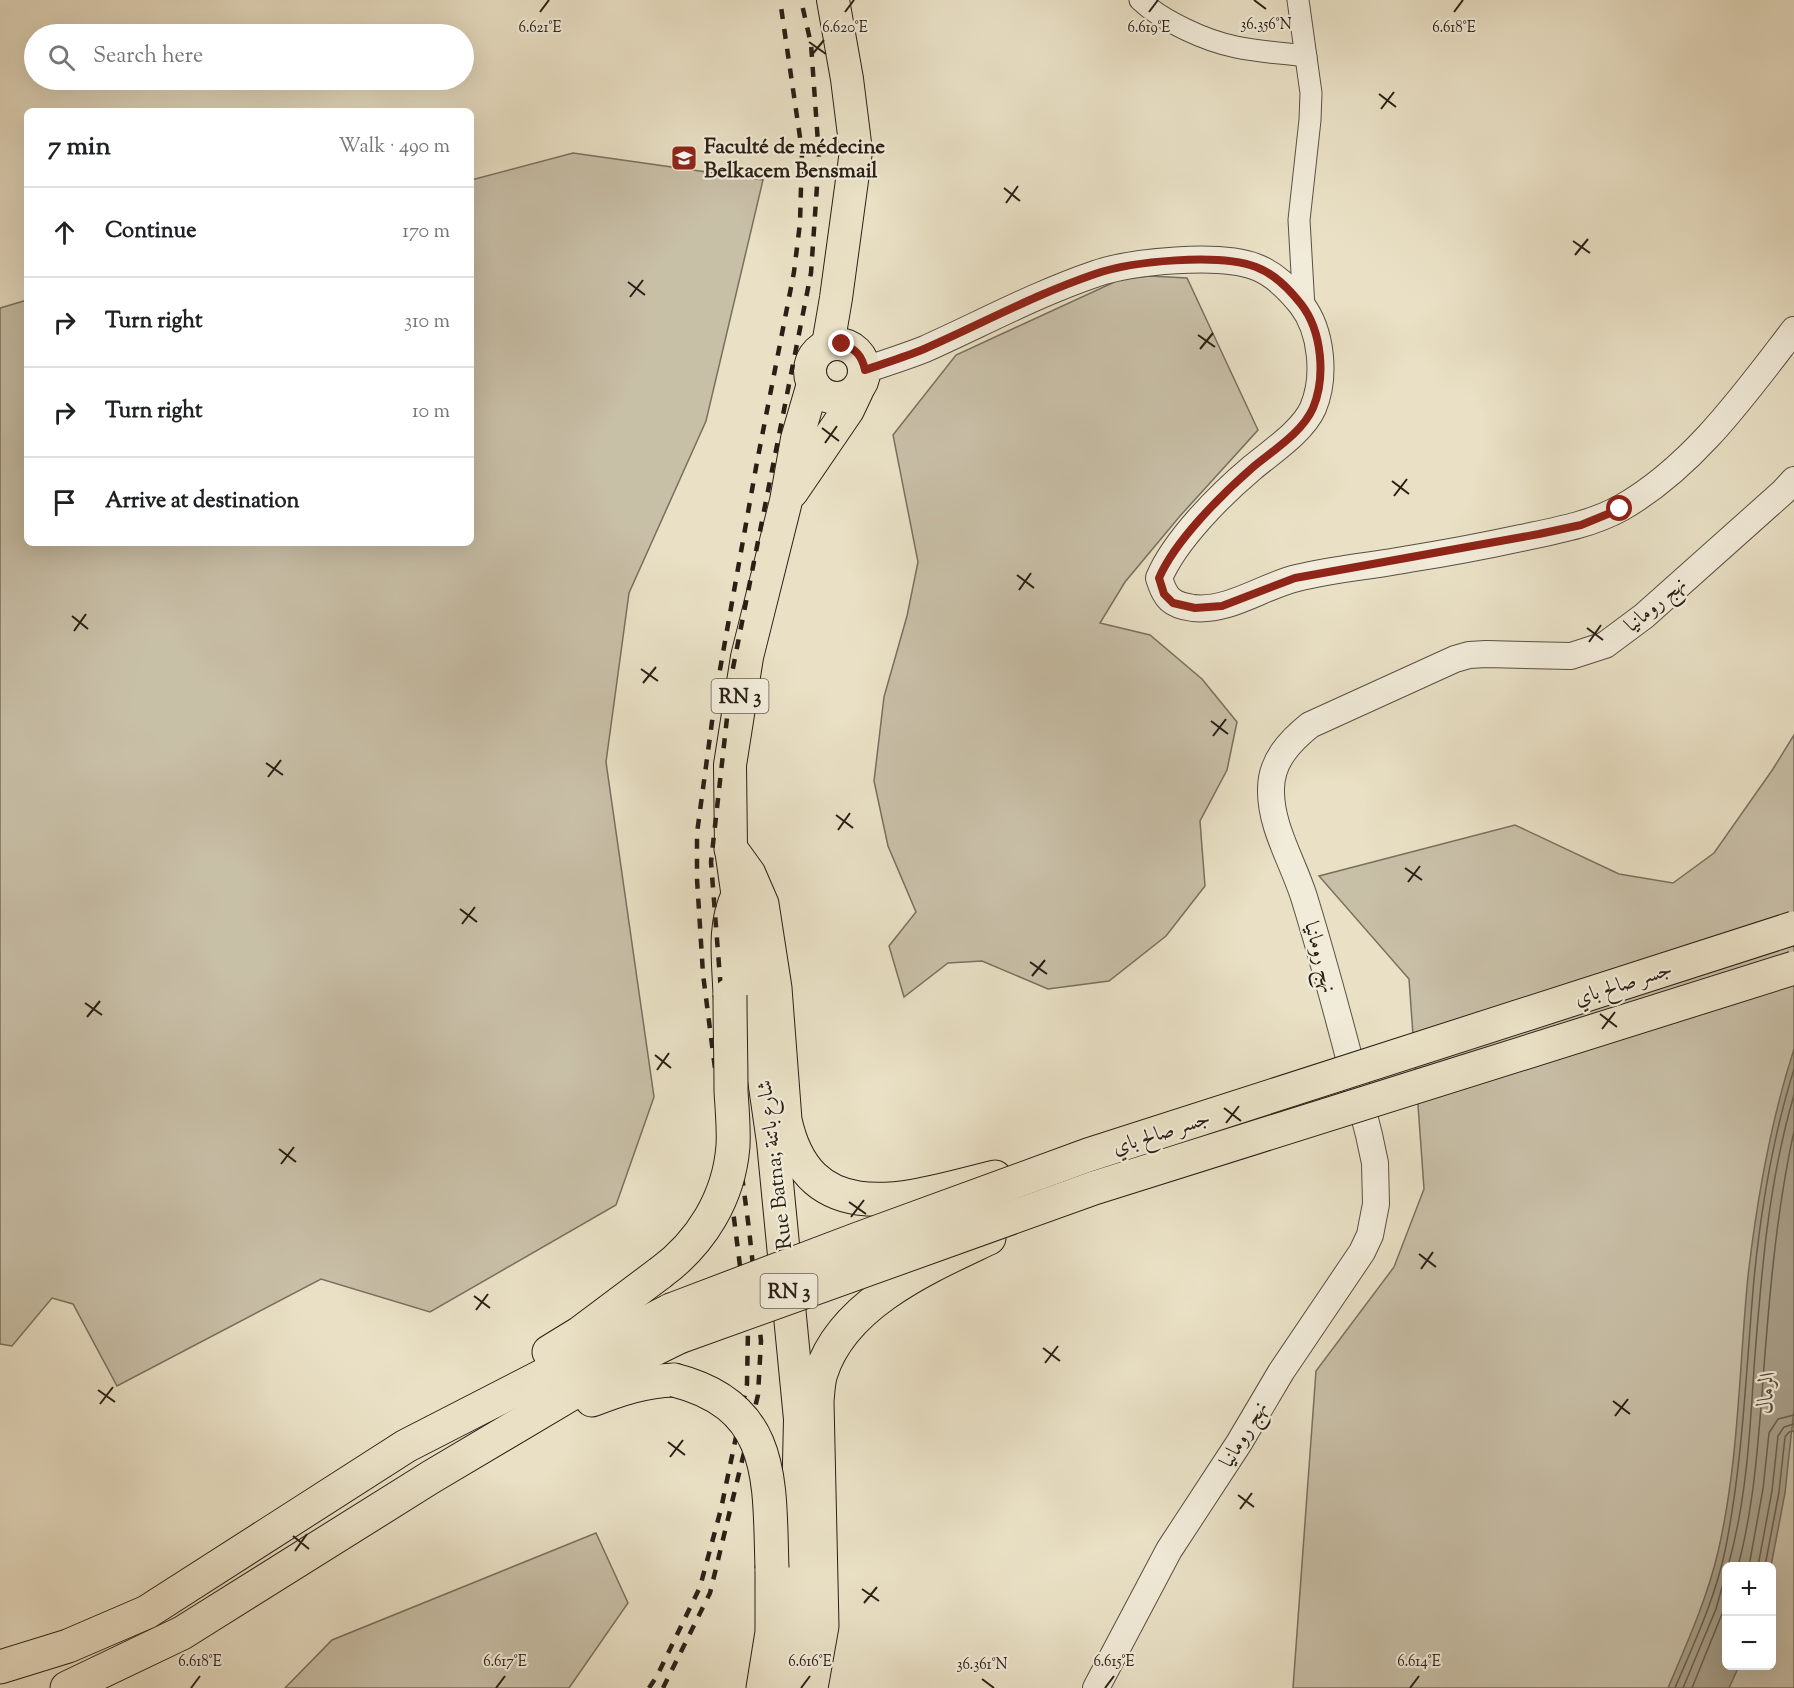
<!DOCTYPE html>
<html lang="en">
<head>
<meta charset="utf-8">
<style>
  :root { --surface:#fff; --page:#f2f2f2; --text:#202124; --muted:#757577; --line:#e0e0e0 }
  body { margin:0; font-family:"Sorts Mill Goudy",Amiri,serif; background:var(--page); color:var(--text) }
  .controls { position:absolute; right:18px; bottom:18px; display:grid; overflow:hidden; border-radius:9px; box-shadow:0 6px 24px #0002 }
  .controls button { width:54px; height:54px; display:grid; place-items:center; padding:0; border:0; border-bottom:2px solid var(--line); background:var(--surface); color:var(--text); font:30px sans-serif }
  .stop { position:absolute; width:18px; height:18px; margin:-14px; border:4px solid #8f2418; border-radius:50%; background:#fff }
  .stop.end { background:#8f2418; border-color:#fff; box-shadow:0 2px 6px #0008 }
  .list { margin:0; padding:0; list-style:none }
  h2 { display:flex; justify-content:space-between; align-items:center; height:78px; margin:0; padding:0 24px; font-size:26px }
  h2 small { font-size:20px; font-weight:400; color:var(--muted) }
  .list li { display:grid; grid-template-columns:39px 1fr auto; gap:18px; align-items:center; box-sizing:border-box; height:90px; padding:0 24px; border-top:2px solid var(--line) }
  .list b { display:block; font-size:22px; white-space:nowrap }
  .list em { font-size:20px; font-style:normal; color:var(--muted) }
  .icon { flex:none; width:33px; height:33px; fill:none; stroke:currentColor; stroke-width:2; stroke-linecap:round; stroke-linejoin:round }
  .map { position:relative; flex:none; width:1794px; height:1688px; overflow:hidden }
  .search { position:absolute; background:var(--surface); box-shadow:0 6px 24px #0002; left:24px; top:24px; width:450px; height:66px; display:flex; align-items:center; gap:15px; box-sizing:border-box; padding:0 21px; border-radius:33px; color:var(--muted); font-size:22px }
  .panel { position:absolute; background:var(--surface); box-shadow:0 6px 24px #0002; left:24px; top:108px; width:450px; height:438px; border-radius:9px }
  .map>svg:first-child { display:block }
  .green { fill:#c8bfa7; stroke:#78705e; stroke-width:1.5; fill-rule:evenodd }
  .water { fill:#a89f89; stroke:#756c5b; stroke-width:1.5 }
  .lines { fill:none; stroke-linecap:round; stroke-linejoin:round }
  .shore { stroke:#68604f; stroke-width:1.5 }
  .minor-casing { stroke:#595041; stroke-width:23 }
  .tertiary-casing { stroke:#595041; stroke-width:28 }
  .primary-casing { stroke:#292015; stroke-width:34 }
  .trunk-casing { stroke:#292015; stroke-width:35 }
  .minor { stroke:#f1ebd9; stroke-width:21 }
  .tertiary { stroke:#f1ebd9; stroke-width:26 }
  .primary { stroke:#e9e0c5; stroke-width:32 }
  .trunk { stroke:#e9e0c5; stroke-width:33 }
  .rail { stroke:#292015; stroke-width:4.5; stroke-dasharray:10 10; stroke-linecap:butt }
  .trunk-bridge-casing { stroke:#292015; stroke-width:35; stroke-linecap:butt }
  .trunk-bridge { stroke:#e9e0c5; stroke-width:33 }
  .route { stroke:#8f2418; stroke-width:8 }
  .ticks { fill:none; stroke:#292015; stroke-width:2 }
  .labels { text-anchor:middle; stroke-width:4.5; stroke-linejoin:round; paint-order:stroke }
  .shield { fill:#f1ebd9; stroke:#655d50; stroke-width:1.5 }
  .shield-label { font-size:20px; font-weight:bold; fill:#292015 }
  .poi-label { font-size:21px; font-weight:bold; fill:#292015; stroke:#f1ebd9; text-anchor:start }
  .street-label { font-size:21px; fill:#292015; stroke:#f1ebd9 }
  .water-label { font-size:22px; font-style:italic; fill:#554c3e; stroke:#f1ebd9 }
  .ticks-label { font-size:15px; text-anchor:middle; fill:#292015; stroke:#f1ebd9; stroke-width:4.5; stroke-linejoin:round; paint-order:stroke }
</style>
</head>
<body>
<div class="map">
<svg width="1794" height="1688" viewBox="0 0 1794 1688">
  <rect width="100%" height="100%" fill="#e9e0c5"/>
  <filter id="stains"><feTurbulence type="fractalNoise" baseFrequency=".00333" numOctaves="4"/><feColorMatrix values="0 0 0 0 .2 0 0 0 0 .09 0 0 0 0 .02 0 0 0 .5 -.17"/></filter>
  <radialGradient id="worn" r=".72"><stop offset=".6" stop-color="#630" stop-opacity="0"/><stop offset="1" stop-color="#630" stop-opacity=".3"/></radialGradient>
  <g class="green">
    <polygon points="573,153 763,180 706,421 629,593 606,762 654,1097 616,1205 430,1312 321,1279 117,1386 73,1304 52,1298 12,1346 0,1344 0,308 27,300 27,543 471,543 471,180"/>
    <polygon points="1150,276 1187,278 1258,430 1180,516 1125,582 1100,623 1150,635 1202,679 1237,722 1227,770 1200,821 1205,886 1166,936 1109,981 1048,989 982,961 948,963 904,997 889,946 916,912 888,846 874,781 884,697 907,616 918,562 893,435 956,355 1121,279"/>
    <path d="M1794,735V1688H1293L1316,1371L1394,1267L1424,1189L1409,979L1319,876L1515,825L1619,874L1673,883L1714,853L1773,769ZM1726,1566H1772V1666H1726Z"/>
    <polygon points="596,1533 628,1603 569,1688 285,1688 332,1640"/>
  </g>
  <path class="water" d="M1794,1049V1409L1785,1493L1771,1566H1726V1666H1739L1729,1688H1668C1687,1643 1707,1599 1718,1552C1739,1461 1739,1368 1748,1276C1757,1199 1770,1123 1794,1049Z"/>
  <g class="lines">
    <g class="shore">
      <path d="M1728,1566C1746,1503 1750,1434 1754,1368C1761,1277 1768,1183 1794,1095"/>
      <path d="M1738,1566C1755,1503 1759,1432 1764,1367C1770,1288 1777,1209 1794,1131"/>
      <polyline points="1749,1566 1763,1489 1769,1433 1778,1419 1794,1415"/>
      <polyline points="1758,1566 1772,1491 1778,1436 1784,1427 1794,1424"/>
      <polyline points="1765,1566 1779,1492 1785,1437 1789,1432 1794,1431"/>
      <path d="M1675,1688C1694,1643 1715,1599 1725,1551C1743,1462 1746,1370 1754,1279C1761,1208 1773,1136 1794,1069"/>
      <polyline points="1683,1688 1716,1609 1726,1573"/>
      <polyline points="1692,1688 1726,1604"/>
    </g>
    <defs>
      <g id="minor">
        <path d="M1140,0C1162,21 1206,41 1236,47C1259,52 1283,53 1306,56"/>
        <polyline points="1298,0 1311,93 1310,120 1299,220 1304,308"/>
      </g>
      <g id="tertiary">
        <path d="M865,370C885,363 905,357 925,349C981,324 1036,294 1095,274C1132,261 1220,253 1256,267C1275,274 1289,289 1301,304C1322,331 1326,377 1313,408C1303,431 1271,452 1252,468C1220,495 1175,540 1159,578C1165,598 1171,605 1193,608C1229,612 1263,586 1297,578C1334,569 1372,566 1409,559C1447,553 1484,546 1521,538C1554,531 1590,525 1621,508C1693,467 1744,395 1794,330"/>
        <path d="M1096,1688L1169,1550L1239,1443L1281,1372L1362,1252L1370,1235L1376,1204L1375,1163L1369,1135C1349,1056 1328,975 1304,897C1293,862 1270,826 1271,789C1271,761 1290,741 1310,725L1455,659L1469,655L1486,654L1571,656L1605,645L1644,616L1783,492L1794,480"/>
      </g>
      <g id="primary">
        <circle cx="837" cy="371" r="27"/>
        <polyline points="828,345 836,298 856,151 847,79 833,0"/>
        <polyline points="792,492 848,410 857,391"/>
        <polyline points="790,1688 795,1639 800,1419 773,1142 731,849 730,765 747,657 786,501 797,439 813,384"/>
      </g>
      <g id="trunk">
        <path d="M731,849L749,874L762,904L775,988L785,1120C810,1235 913,1197 995,1177"/>
        <path d="M730,995C729,961 723,927 738,895"/>
        <polyline points="549,1352 580,1333 660,1273"/>
        <path d="M592,1400C620,1389 644,1381 674,1380"/>
        <polyline points="0,1667 68,1646 147,1612 406,1446 671,1310"/>
        <polyline points="67,1688 182,1633 431,1477 608,1372 679,1337"/>
        <polyline points="763,1688 772,1632 772,1568"/>
        <path d="M811,1688L822,1626L817,1401C818,1392 818,1382 821,1373C843,1303 928,1267 989,1238"/>
      </g>
    </defs>
    <use href="#minor" class="minor-casing"/>
    <use href="#tertiary" class="tertiary-casing"/>
    <use href="#primary" class="primary-casing"/>
    <use href="#trunk" class="trunk-casing"/>
    <use href="#minor" class="minor"/>
    <use href="#tertiary" class="tertiary"/>
    <use href="#primary" class="primary"/>
    <use href="#trunk" class="trunk"/>
    <g class="rail">
      <polyline points="649,1688 657,1676 700,1587 721,1509 747,1384 748,1329 703,974 697,879 697,833 716,692 757,462 794,272 800,223 802,151 780,0"/>
      <polyline points="663,1688 710,1593 758,1395 761,1341 749,1229 726,1055 711,862 732,673 811,273 819,157 811,44 801,0"/>
    </g>
    <defs>
      <g id="trunk-bridge">
        <path d="M660,1273C701,1243 729,1198 733,1146C734,1128 732,1109 731,1091C731,1059 730,1027 730,995"/>
        <polyline points="671,1310 858,1239 1088,1155 1794,928"/>
        <polyline points="679,1337 1094,1188 1794,968"/>
        <path d="M674,1380C777,1406 769,1482 772,1568"/>
      </g>
    </defs>
    <use href="#trunk-bridge" class="trunk-bridge-casing"/>
    <use href="#trunk-bridge" class="trunk-bridge"/>
  </g>
  <g class="lines">
    <path class="route" d="M842,344C856,349 862,356 865,370C885,363 905,357 924,349C981,324 1036,294 1095,274C1132,261 1219,253 1256,267C1275,274 1289,289 1301,304C1322,331 1326,377 1313,408C1302,433 1272,451 1252,468C1221,495 1175,541 1159,578L1164,594L1173,603L1195,608L1222,606L1295,578L1539,534L1581,525L1620,509"/>
  </g>
  <path class="ticks" d="M1254,0L1266,9M540,12L549,0M845,12L854,0M1149,12L1158,0M1454,12L1463,0M809,42L826,54M811,56L824,40M1379,94L1396,107M1381,109L1394,92M1004,188L1020,201M1006,203L1018,186M1573,241L1590,253M1575,255L1588,239M628,282L645,295M630,297L643,280M1198,335L1215,347M1200,349L1213,333M822,428L839,441M825,443L837,426M1392,481L1409,494M1394,496L1407,479M1017,575L1034,588M1019,590L1031,573M72,616L88,629M1587,628L1603,640M74,631L86,614M1589,642L1601,625M641,669L658,681M643,683L656,667M1211,721L1228,734M1213,736L1226,719M266,763L283,775M268,777L281,760M836,815L853,828M838,830L850,813M1405,868L1422,880M1408,882L1420,866M460,909L477,922M462,924L475,907M1030,962L1047,974M1032,976L1045,960M85,1003L102,1015M1600,1014L1617,1027M87,1017L100,1001M1602,1029L1615,1012M655,1055L671,1068M657,1070L669,1053M1224,1108L1241,1121M1226,1123L1239,1106M279,1149L296,1162M281,1164L294,1147M849,1202L866,1214M851,1217L864,1200M1419,1254L1436,1267M1421,1269L1433,1252M474,1296L490,1308M476,1310L488,1294M1043,1348L1060,1361M1045,1363L1058,1346M98,1390L115,1402M1613,1401L1630,1414M100,1404L113,1387M1615,1416L1628,1399M668,1442L685,1455M670,1457L683,1440M1238,1495L1254,1507M1240,1509L1252,1493M293,1536L309,1549M295,1551L307,1534M862,1589L879,1601M864,1603L877,1587M982,1679L994,1688M191,1688L200,1676M496,1688L505,1676M801,1688L810,1676M1105,1688L1114,1676M1410,1688L1419,1676"/>
  <defs>
    <symbol id="university-square" viewBox="-11 -11 22 22"><rect x="-9" y="-9" width="18" height="18" rx="4" fill="#8f2418" stroke="#f1ebd9"/><path d="M0-5L7-2L0 1L-7-2ZM-4 1L0 2.5L4 1V4Q0 6-4 4Z" fill="#fff"/></symbol>
  </defs>
  <g fill-rule="evenodd">
    <use href="#university-square" x="669" y="143" width="30" height="30"/>
  </g>
  <g class="labels">
    <g class="shield">
      <rect x="711.5" y="679" width="57" height="34" rx="4.5"/>
      <rect x="760.5" y="1274" width="57" height="34" rx="4.5"/>
    </g>
    <g class="shield-label">
      <text x="740" y="703">RN 3</text>
      <text x="789" y="1298">RN 3</text>
    </g>
    <g class="poi-label">
      <text x="704" y="153">Faculté de médecine<tspan x="704" dy="24">Belkacem Bensmail</tspan></text>
    </g>
    <g class="street-label">
      <text transform="translate(1655 604) rotate(-40)" y="7">نهج رومانيا</text>
      <text transform="translate(1321 957) rotate(75)" y="7">نهج رومانيا</text>
      <text transform="translate(1623 983) rotate(-18)" y="7">جسر صالح باي</text>
      <text transform="translate(1161 1132) rotate(-18)" y="7">جسر صالح باي</text>
      <text transform="translate(774 1165) rotate(-97)" y="7">Rue Batna; شارع باتنة</text>
      <text transform="translate(1243 1434) rotate(-59)" y="7">نهج رومانيا</text>
    </g>
    <g class="water-label">
      <text transform="translate(1765 1392) rotate(-85)" y="8">الرمال</text>
    </g>
  </g>
  <g class="ticks-label">
    <text x="1266" y="29">36.356°N</text>
    <text x="540" y="32">6.621°E</text>
    <text x="845" y="32">6.620°E</text>
    <text x="1149" y="32">6.619°E</text>
    <text x="1454" y="32">6.618°E</text>
    <text x="200" y="1666">6.618°E</text>
    <text x="505" y="1666">6.617°E</text>
    <text x="810" y="1666">6.616°E</text>
    <text x="1114" y="1666">6.615°E</text>
    <text x="1419" y="1666">6.614°E</text>
    <text x="982" y="1669">36.361°N</text>
  </g>
  <rect width="100%" height="100%" filter="url(#stains)"/>
  <rect width="100%" height="100%" fill="url(#worn)"/>
</svg>
<div class="controls">
<button>+</button>
<button>−</button>
</div>
<div class="stop" style="left:1620px;top:509px"></div>
<div class="stop end" style="left:842px;top:344px"></div>
<div class="search"><svg class="icon" aria-label="search" viewBox="0 0 24 24"><circle cx="10" cy="10" r="6"/><path d="M15 15l6 6"/></svg>Search here</div>
<section class="panel">
<h2>7 min<small>Walk · 490 m</small></h2>
<ul class="list">
<li><svg class="icon" aria-label="ahead" viewBox="0 0 24 24"><path d="M12 20V5M6 11l6-6 6 6"/></svg><div><b>Continue</b></div><em>170 m</em></li>
<li><svg class="icon" aria-label="right" viewBox="0 0 24 24"><path d="M7 20v-9h11M14 6l5 5-5 5"/></svg><div><b>Turn right</b></div><em>310 m</em></li>
<li><svg class="icon" aria-label="right" viewBox="0 0 24 24"><path d="M7 20v-9h11M14 6l5 5-5 5"/></svg><div><b>Turn right</b></div><em>10 m</em></li>
<li><svg class="icon" aria-label="arrive" viewBox="0 0 24 24"><path d="M6 21V4h12l-3 4 3 4H6"/></svg><div><b>Arrive at destination</b></div></li>
</ul>
</section>
</div>
</body>
</html>
